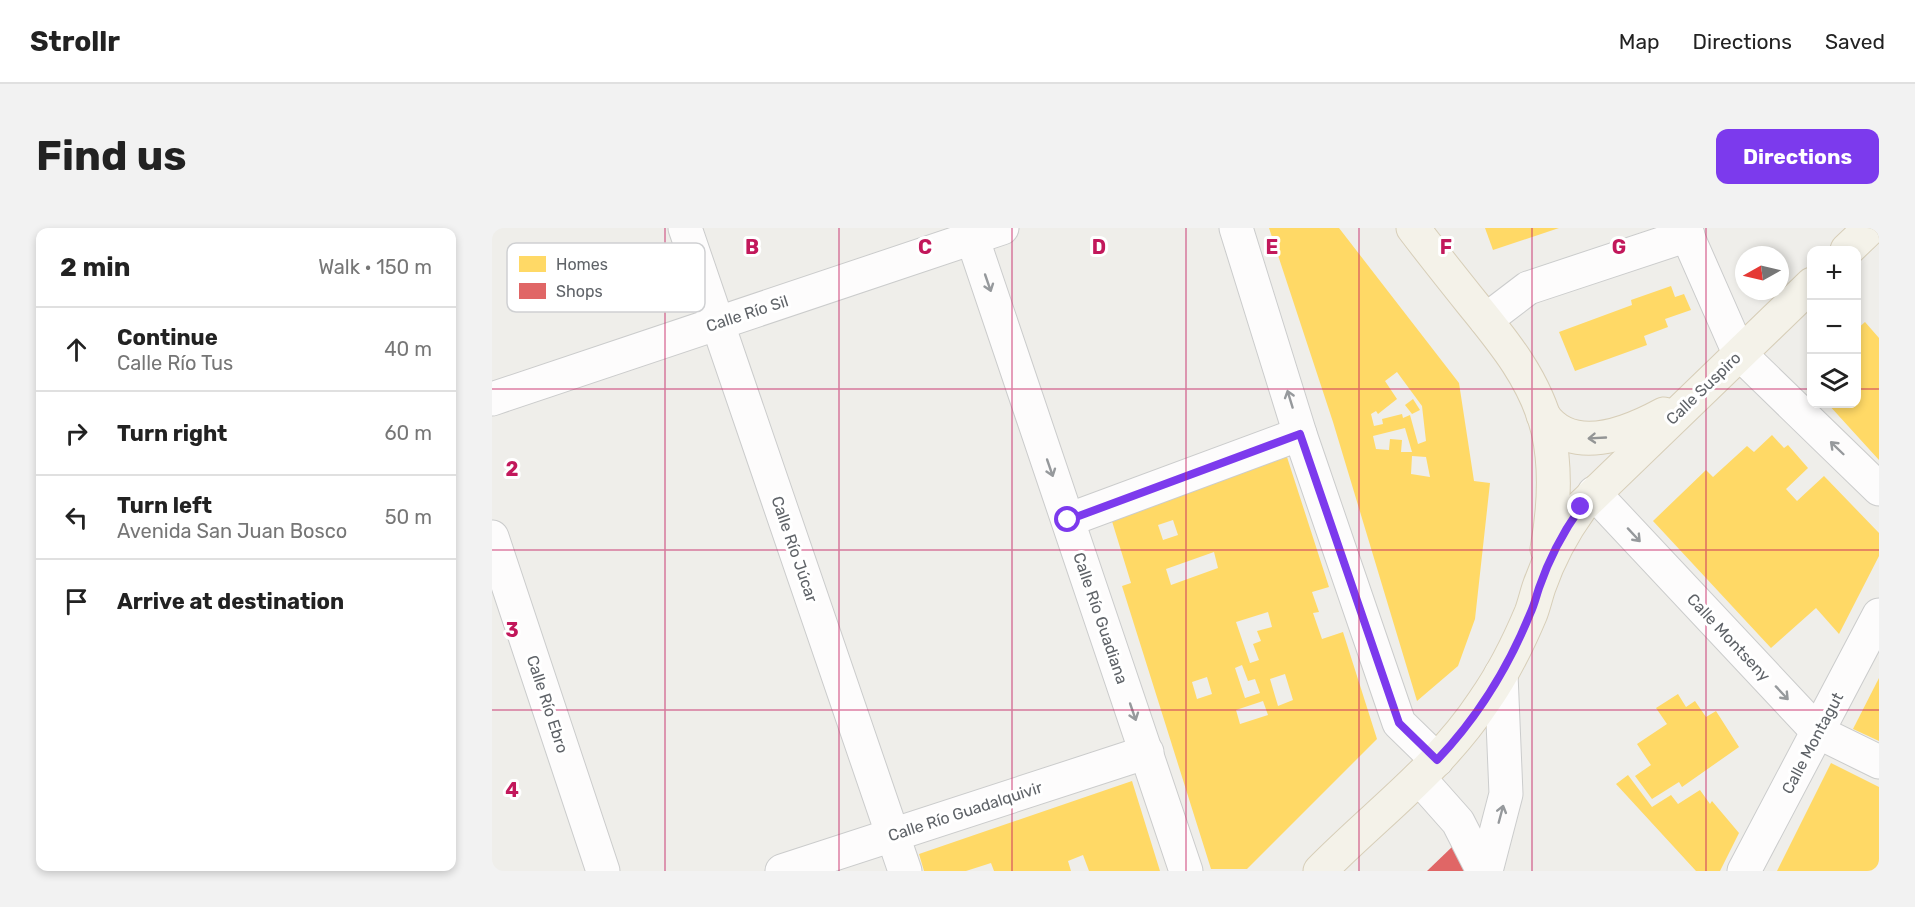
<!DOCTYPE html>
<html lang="en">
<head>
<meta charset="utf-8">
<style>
  :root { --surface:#fff; --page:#f2f2f2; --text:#222; --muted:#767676; --line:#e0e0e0; --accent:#7c3aed }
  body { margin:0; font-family:Rubik,sans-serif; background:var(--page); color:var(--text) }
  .controls { position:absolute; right:18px; top:18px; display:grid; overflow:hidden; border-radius:12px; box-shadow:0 3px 9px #0003 }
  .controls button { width:54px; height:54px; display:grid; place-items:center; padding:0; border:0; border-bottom:2px solid var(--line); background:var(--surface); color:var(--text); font:30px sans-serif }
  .compass { position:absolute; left:1243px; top:18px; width:54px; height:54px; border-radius:50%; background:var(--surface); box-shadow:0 3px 9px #0003; rotate:262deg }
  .stop { position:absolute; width:18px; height:18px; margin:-14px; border:4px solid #7c3aed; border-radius:50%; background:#fff }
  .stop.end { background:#7c3aed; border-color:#fff; box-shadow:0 2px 6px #0008 }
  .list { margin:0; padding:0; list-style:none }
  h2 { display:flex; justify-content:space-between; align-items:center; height:78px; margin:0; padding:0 24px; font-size:26px }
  h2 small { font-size:20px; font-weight:400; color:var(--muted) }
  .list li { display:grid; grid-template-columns:39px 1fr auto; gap:18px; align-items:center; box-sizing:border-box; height:84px; padding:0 24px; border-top:2px solid var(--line) }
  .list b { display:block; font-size:22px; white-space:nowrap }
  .list p { margin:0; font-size:20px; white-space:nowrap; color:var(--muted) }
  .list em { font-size:20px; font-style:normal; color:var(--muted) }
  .icon { flex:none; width:33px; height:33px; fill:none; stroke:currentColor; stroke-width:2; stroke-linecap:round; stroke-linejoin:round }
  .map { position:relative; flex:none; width:1387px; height:643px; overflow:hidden; border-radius:12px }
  header { display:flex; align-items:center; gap:36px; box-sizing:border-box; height:84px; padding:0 30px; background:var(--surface); border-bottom:2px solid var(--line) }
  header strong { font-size:28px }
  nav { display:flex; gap:33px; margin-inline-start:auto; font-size:21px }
  .intro { display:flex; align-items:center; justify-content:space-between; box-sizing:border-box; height:144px; padding:0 36px }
  h1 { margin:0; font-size:42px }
  .button { padding:15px 27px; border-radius:12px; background:var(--accent); color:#fff; font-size:21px; font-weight:700 }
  main { display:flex; gap:36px; padding:0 36px }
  aside { flex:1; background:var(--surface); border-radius:12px; box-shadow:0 3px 9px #0003 }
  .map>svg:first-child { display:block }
  .homes { fill:#ffd966; fill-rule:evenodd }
  .shops { fill:#e06666 }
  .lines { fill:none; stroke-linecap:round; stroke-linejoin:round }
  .minor-casing { stroke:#cbcccc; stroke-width:35 }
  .major-casing { stroke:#d7ceb8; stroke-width:35 }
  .minor { stroke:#fdfcfc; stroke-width:33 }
  .major { stroke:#f4f2e9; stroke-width:33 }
  .oneway { stroke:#96999c }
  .oneway2 { stroke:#939595 }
  .route { stroke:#7c3aed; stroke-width:8 }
  .grid { fill:none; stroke:#c2185b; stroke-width:1.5; stroke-opacity:0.55 }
  .labels { text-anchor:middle; stroke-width:6; stroke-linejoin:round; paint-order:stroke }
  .street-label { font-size:16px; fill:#5f6368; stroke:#fff }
  .key { fill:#fff; stroke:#cfd0d2; stroke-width:1.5 }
  .key-label { font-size:16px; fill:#5f6368 }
  .grid-label { font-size:20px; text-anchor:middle; font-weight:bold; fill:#c2185b; stroke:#fff; stroke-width:6; stroke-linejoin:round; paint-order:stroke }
</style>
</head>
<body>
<header>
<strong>Strollr</strong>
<nav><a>Map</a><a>Directions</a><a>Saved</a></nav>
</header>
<div class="intro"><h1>Find us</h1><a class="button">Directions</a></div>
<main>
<aside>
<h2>2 min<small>Walk · 150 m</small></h2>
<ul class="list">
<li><svg class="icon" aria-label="ahead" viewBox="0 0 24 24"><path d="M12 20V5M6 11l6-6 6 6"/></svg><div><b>Continue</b><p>Calle Río Tus</p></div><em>40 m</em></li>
<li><svg class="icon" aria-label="right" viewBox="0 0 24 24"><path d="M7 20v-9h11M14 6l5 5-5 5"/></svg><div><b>Turn right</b></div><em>60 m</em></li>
<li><svg class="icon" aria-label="left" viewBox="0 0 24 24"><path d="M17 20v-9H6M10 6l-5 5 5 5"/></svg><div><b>Turn left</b><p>Avenida San Juan Bosco</p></div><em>50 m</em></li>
<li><svg class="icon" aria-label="arrive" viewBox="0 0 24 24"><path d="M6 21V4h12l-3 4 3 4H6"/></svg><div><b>Arrive at destination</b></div></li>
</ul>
</aside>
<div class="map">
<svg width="1387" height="643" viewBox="0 0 1387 643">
  <rect width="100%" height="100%" fill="#efeeea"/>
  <g class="homes">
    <path d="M777,0H847L967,155L982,253L998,255L983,391L966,438L925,473L841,194ZM905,144L930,178L934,213L926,216L918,187L911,190L910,186L890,191L891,196L882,198L879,186L884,183L886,186L905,171L893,153ZM913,200L920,224H909L910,212L898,211L897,222L884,221L881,208ZM920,228L934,229L938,249L919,246Z"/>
    <polygon points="993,0 1067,0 1001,22"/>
    <polygon points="1179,58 1183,69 1192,66 1199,82 1173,91 1176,99 1152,108 1155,117 1083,143 1067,104 1140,77 1139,72"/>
    <polygon points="1373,94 1387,110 1387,232 1336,176 1364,176 1364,102"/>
    <polygon points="921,171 928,182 920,186 913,177"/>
    <polygon points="1280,207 1292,220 1296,217 1316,240 1294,261 1305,273 1332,248 1387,305 1387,328 1347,406 1324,380 1279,420 1161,293 1214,242 1221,249 1255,218 1262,224"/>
    <path d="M795,229L837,359L820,364L827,384L821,385L830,411L851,404L885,511L755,641H719L630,358L639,355L619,290ZM681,292L686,307L671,312L666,297ZM722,324L726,340L679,357L674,341ZM776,384L780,399L765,403L769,413L761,416L767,432L758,435L744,394ZM750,437L756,453L763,451L768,465L753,470L743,440ZM793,446L801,472L786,478L778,451ZM715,449L720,466L705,471L700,454ZM771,473L776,487L748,496L744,482Z"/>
    <polygon points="1387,450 1387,513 1361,501"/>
    <polygon points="1186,466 1194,479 1203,473 1214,489 1224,483 1247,519 1190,559 1187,554 1160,571 1143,548 1159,537 1145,516 1175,496 1164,480"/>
    <polygon points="1339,535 1387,559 1387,643 1285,643"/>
    <polygon points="1136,547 1160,579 1179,567 1186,576 1208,562 1218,576 1220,573 1247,605 1228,643 1204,643 1124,556"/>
    <polygon points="640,553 668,643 597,643 591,627 576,633 579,643 502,643 499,635 474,643 432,643 427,626"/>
  </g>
  <polygon class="shops" points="961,618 986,643 935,643"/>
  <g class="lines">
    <defs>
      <g id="minor">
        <polyline points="193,0 413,643"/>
        <polyline points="477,0 694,643"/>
        <polyline points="744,0 808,206 907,495 945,532"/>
        <polyline points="1192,0 1247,125 1387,261"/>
        <polyline points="994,92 1036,60 1196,7"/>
        <polyline points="0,171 510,0"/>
        <polyline points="1102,265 1326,504 1387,534"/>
        <polyline points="576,292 808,206"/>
        <polyline points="0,309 111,643"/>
        <polyline points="927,550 966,594 991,643"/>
        <polyline points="290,643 655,524"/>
        <polyline points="994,643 1014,566 1009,446"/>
        <polyline points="1252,643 1387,387"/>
      </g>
      <g id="major">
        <path d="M921,0C940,25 960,50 980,75C1012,114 1044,153 1056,203C1065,243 1062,282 1055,321"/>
        <polyline points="1355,22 1378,0"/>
        <path d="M1051,187C1079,229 1137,205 1172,186"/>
        <path d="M828,643C883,587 948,540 992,473C1011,446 1026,416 1039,385C1042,377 1044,368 1047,359C1057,330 1071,304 1089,279L1320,56"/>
      </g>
    </defs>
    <use href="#minor" class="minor-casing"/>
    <use href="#major" class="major-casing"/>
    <use href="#minor" class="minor"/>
    <use href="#major" class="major"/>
  </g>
  <defs><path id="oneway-shaft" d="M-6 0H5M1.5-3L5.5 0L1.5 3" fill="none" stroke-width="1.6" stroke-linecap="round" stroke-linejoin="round" transform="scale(1.5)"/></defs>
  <g class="oneway">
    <use href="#oneway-shaft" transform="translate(496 55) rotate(71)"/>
    <use href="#oneway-shaft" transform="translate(798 171) rotate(-107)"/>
    <use href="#oneway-shaft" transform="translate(1345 220) rotate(-136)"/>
    <use href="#oneway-shaft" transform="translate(558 240) rotate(71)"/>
    <use href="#oneway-shaft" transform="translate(1142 307) rotate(47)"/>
    <use href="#oneway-shaft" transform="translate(1290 465) rotate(47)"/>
    <use href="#oneway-shaft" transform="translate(641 484) rotate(71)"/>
    <use href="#oneway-shaft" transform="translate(1009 586) rotate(-75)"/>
  </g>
  <use class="oneway2" href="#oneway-shaft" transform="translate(1105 210) rotate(177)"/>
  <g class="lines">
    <path class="route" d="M576,292L808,206L907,495L945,532C985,490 1016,440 1038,386C1042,378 1044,369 1047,360C1057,331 1071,304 1089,279"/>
  </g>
  <path class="grid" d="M173,0V643M347,0V643M520,0V643M694,0V643M867,0V643M1040,0V643M1214,0V643M0,161H1320M1364,161H1387M0,322H1387M0,482H1387"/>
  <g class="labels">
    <g class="street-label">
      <text transform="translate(255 85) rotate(-18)" y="6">Calle Río Sil</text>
      <text transform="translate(1211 160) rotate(-44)" y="6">Calle Suspiro</text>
      <text transform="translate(303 321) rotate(71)" y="6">Calle Río Júcar</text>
      <text transform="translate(609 390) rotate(71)" y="6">Calle Río Guadiana</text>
      <text transform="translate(1237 409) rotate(47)" y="6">Calle Montseny</text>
      <text transform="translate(56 476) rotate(72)" y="6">Calle Río Ebro</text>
      <text transform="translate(1320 515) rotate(-62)" y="6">Calle Montagut</text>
      <text transform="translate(473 583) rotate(-18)" y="6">Calle Río Guadalquivir</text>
    </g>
  </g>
  <rect x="15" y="15" width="198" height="69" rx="9" class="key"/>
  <rect x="27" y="28" width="27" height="16" fill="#ffd966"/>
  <rect x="27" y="55" width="27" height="16" fill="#e06666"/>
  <g class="key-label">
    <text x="64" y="42">Homes</text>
    <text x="64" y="69">Shops</text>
  </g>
  <g class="grid-label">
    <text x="260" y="26">B</text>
    <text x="433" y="26">C</text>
    <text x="607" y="26">D</text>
    <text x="780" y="26">E</text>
    <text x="954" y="26">F</text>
    <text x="1127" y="26">G</text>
    <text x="20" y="248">2</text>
    <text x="20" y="409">3</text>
    <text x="20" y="569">4</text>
  </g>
</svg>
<div class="controls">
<button>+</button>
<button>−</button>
<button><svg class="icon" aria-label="layers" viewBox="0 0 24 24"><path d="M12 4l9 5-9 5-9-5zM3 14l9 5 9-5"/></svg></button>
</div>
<svg class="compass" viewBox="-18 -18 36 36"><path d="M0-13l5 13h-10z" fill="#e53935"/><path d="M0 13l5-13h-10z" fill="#767676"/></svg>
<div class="stop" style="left:576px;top:292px"></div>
<div class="stop end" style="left:1089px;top:279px"></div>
</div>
</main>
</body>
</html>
